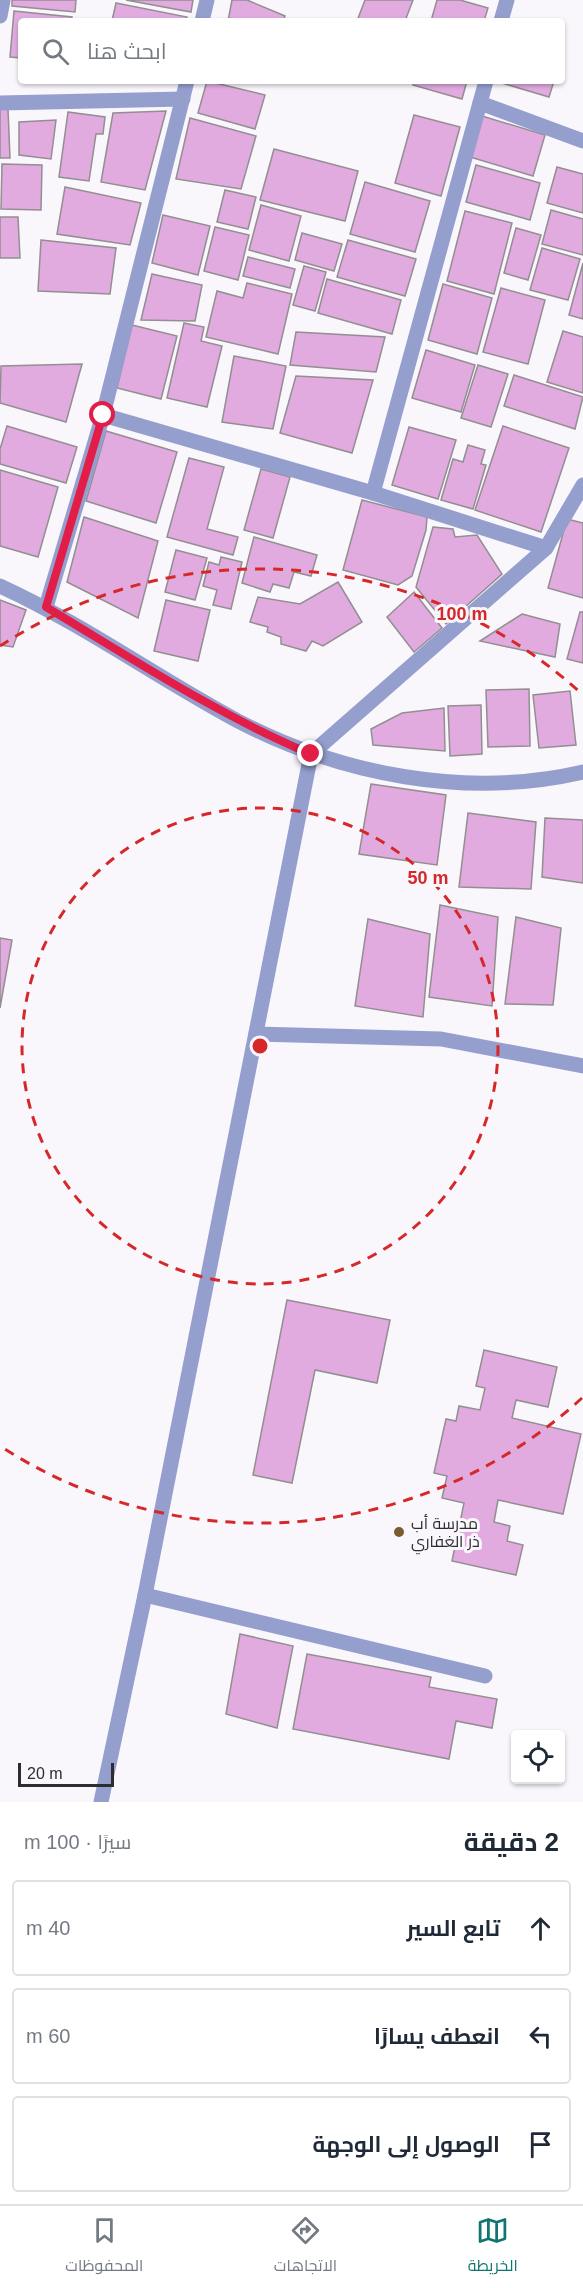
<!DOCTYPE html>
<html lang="ar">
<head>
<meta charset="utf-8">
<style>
  :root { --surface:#fff; --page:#f2f2f3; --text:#1f2937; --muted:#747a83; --line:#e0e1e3; --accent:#0f766e }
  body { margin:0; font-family:Helvetica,Cairo,sans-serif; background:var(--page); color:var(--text); direction:rtl }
  .controls { position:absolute; right:18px; bottom:18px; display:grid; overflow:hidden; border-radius:6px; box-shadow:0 2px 4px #0004 }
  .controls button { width:54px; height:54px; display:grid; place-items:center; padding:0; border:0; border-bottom:2px solid var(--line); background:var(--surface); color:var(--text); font:30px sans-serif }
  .scale { position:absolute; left:18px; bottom:15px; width:96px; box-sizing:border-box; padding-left:6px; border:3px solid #2d2c2e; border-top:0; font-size:16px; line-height:21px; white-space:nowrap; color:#2d2c2e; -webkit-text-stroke:4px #f9f7fc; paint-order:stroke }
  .stop { position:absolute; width:18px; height:18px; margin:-14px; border:4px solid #e11d48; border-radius:50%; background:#fff }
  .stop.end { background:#e11d48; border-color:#fff; box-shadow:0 2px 6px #0008 }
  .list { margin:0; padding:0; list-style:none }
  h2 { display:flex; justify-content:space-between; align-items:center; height:78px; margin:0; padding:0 24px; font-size:26px }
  h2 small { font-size:20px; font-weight:400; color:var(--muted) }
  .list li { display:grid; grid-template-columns:39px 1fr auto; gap:18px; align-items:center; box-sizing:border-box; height:96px; margin:0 12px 12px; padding:0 12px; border:2px solid var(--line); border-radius:6px }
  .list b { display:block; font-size:22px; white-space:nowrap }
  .list em { font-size:20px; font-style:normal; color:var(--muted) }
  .icon { flex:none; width:33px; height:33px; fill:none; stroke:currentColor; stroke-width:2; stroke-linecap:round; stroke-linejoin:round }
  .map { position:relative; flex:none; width:583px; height:1802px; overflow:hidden; direction:ltr }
  .search { position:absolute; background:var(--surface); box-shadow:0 2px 4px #0004; left:18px; right:18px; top:18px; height:66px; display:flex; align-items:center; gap:15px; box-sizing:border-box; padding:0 21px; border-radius:6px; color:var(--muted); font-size:22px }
  .sheet { height:402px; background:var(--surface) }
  nav { display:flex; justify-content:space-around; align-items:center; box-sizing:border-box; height:84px; border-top:2px solid var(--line); background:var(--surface); font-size:16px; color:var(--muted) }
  nav a { display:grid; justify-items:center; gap:3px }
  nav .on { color:var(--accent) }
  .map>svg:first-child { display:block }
  .building { fill:#e2abe0; stroke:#928e91; stroke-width:1.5 }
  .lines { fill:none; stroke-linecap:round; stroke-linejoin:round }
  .minor { stroke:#959fce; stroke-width:15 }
  .route { stroke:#e11d48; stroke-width:8 }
  .ring { fill:none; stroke:#d62828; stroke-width:3; stroke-dasharray:10 8 }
  .poi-dot { fill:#7a5b30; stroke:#f9f7fc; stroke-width:2 }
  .labels { text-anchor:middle; stroke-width:6; stroke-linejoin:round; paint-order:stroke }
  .poi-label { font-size:16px; fill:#2d2c2e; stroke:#f9f7fc; text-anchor:start }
  .centre { fill:#d62828; stroke:#f9f7fc; stroke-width:3 }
  .ring-label { font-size:18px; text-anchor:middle; font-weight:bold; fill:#d62828; stroke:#f9f7fc; stroke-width:6; stroke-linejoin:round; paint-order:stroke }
</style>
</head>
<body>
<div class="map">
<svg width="583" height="1802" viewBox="0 0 583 1802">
  <rect width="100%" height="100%" fill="#f9f7fc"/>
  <g class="building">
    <polygon points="12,0 76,0 75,12 12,6"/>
    <polygon points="126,0 193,0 191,12"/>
    <polygon points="232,0 247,0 285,16 283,21 228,21"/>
    <polygon points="365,0 413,0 405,21 357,21"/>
    <polygon points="437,0 460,0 488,8 484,21 431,21"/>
    <polygon points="116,3 187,17 187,21 112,21"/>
    <polygon points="14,11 72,17 71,21 21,21 21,58 10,57"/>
    <polygon points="207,81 265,95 255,129 198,113"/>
    <polygon points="414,81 467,81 462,99 413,85"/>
    <polygon points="495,81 554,81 549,97"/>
    <polygon points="0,109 8,109 10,158 0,158"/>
    <polygon points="166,111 145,190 101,182 113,113"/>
    <polygon points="68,112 105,117 103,134 96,134 89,181 59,177"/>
    <polygon points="414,115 460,127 441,196 395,183"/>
    <polygon points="482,116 545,135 533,176 470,157"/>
    <polygon points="190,118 256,136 241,189 176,179"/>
    <polygon points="56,120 51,159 19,155 19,122"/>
    <polygon points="274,149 358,171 345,221 260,200"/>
    <polygon points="2,164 42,165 41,210 1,209"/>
    <polygon points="476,165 540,183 530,220 466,202"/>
    <polygon points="557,167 583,174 583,213 547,203"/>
    <polygon points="365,182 430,201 415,252 350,234"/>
    <polygon points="65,187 141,203 130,245 57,234"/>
    <polygon points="225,190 256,197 248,229 217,222"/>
    <polygon points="261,205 301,216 289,261 249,250"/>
    <polygon points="551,210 583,219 583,255 542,244"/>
    <polygon points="465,211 512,223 494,294 447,281"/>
    <polygon points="163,215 210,226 198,275 152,263"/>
    <polygon points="0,217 18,217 20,258 0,258"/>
    <polygon points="215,227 249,235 238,280 204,271"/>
    <polygon points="516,228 541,235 528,280 504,273"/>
    <polygon points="302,233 342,244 334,271 295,260"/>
    <polygon points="41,240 116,248 110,294 38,291"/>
    <polygon points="348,240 416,259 405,296 337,277"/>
    <polygon points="542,248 580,259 568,300 530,290"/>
    <polygon points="248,257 295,269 290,288 243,276"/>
    <polygon points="583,263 583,319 569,315"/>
    <polygon points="304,266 326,272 315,311 293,305"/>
    <polygon points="152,274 202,285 195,321 141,320"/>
    <polygon points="327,279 401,300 392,334 318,313"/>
    <polygon points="247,283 292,294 278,354 206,337 217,291 243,298"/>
    <polygon points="443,284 492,298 477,354 428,340"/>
    <polygon points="501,288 545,300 528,364 483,352"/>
    <polygon points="184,323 204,327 201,341 222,346 207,407 167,398"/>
    <polygon points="132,325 177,336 161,399 117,388"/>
    <polygon points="563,331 583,337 583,393 547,382"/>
    <polygon points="296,332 385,337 376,372 290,365"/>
    <polygon points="426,350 475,365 461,412 412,398"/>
    <polygon points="234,356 286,366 273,429 222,422"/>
    <polygon points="82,364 66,422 0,403 1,366"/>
    <polygon points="478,365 508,374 491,427 461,418"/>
    <polygon points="514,375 583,397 575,429 504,406"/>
    <polygon points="296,376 373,380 352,453 280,433"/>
    <polygon points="7,426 77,447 66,483 0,464 0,449"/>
    <polygon points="503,426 569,448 541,532 475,510"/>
    <polygon points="409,427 456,440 438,499 392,485"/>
    <polygon points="106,431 177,452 156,523 86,501"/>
    <polygon points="468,445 485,450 481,464 486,465 473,509 441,500 453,459 463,462"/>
    <polygon points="189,458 224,467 207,529 238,537 233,555 167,537"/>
    <polygon points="261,469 290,477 273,538 244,530"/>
    <polygon points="0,470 58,487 38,557 0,546"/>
    <polygon points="362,500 427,517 426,530 412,576 398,585 343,570"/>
    <polygon points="84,517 158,541 138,618 67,582"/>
    <polygon points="567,519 583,523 583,598 548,588"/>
    <polygon points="433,527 453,529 455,537 477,535 502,574 446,624 416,587"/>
    <polygon points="254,537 317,555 311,576 294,572 289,588 273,584 270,592 242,583"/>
    <polygon points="176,550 207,558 195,600 165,592"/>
    <polygon points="221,557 242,562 231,609 213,605 217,590 203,586 209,562 219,565"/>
    <polygon points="338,582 362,622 323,646 312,641 306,651 281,644 281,637 267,632 268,627 250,622 258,597 300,604"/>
    <polygon points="414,592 442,628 414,652 387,617"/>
    <polygon points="0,600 26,610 13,647 0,645"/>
    <polygon points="166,600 210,610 198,661 154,651"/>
    <polygon points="580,612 583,612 583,663 567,659"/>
    <polygon points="522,614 560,624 555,657 480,641"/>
    <polygon points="529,689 530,746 488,747 486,690"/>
    <polygon points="570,691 576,745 539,748 533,695"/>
    <polygon points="481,705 482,754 450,756 448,706"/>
    <polygon points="444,708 445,751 373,745 371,729 402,713"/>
    <polygon points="371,784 446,795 437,865 359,854"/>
    <polygon points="468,813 536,822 531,889 459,887"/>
    <polygon points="545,818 583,820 583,883 542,877"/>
    <polygon points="440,905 498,917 492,1006 429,997"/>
    <polygon points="516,917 561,928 553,1005 505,1004"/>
    <polygon points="368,919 430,934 423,1017 355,1006"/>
    <polygon points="0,938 12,940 0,1008"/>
    <polygon points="287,1300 390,1320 377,1383 315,1370 292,1483 253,1475"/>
    <polygon points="484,1350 557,1367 548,1407 516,1400 512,1418 581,1434 563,1514 498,1500 494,1522 510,1526 507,1541 523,1545 516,1575 452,1561 464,1503 442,1498 447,1476 434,1473 446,1419 456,1421 459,1406 480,1410 485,1388 476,1386"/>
    <polygon points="240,1634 293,1646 277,1728 226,1714"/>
    <polygon points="307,1654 431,1677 429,1687 497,1699 492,1728 456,1721 449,1759 293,1729"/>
  </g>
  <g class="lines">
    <g class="minor">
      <polyline points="0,16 3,0"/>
      <polyline points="202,21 207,0"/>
      <polyline points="501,21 507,0"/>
      <polyline points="0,103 183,99"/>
      <polyline points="480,103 583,141"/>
      <polyline points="103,415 373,493 546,548"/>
      <polyline points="373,493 486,81"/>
      <path d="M0,586C83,624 156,677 236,720C341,775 466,799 583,772"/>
      <polyline points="46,607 103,415 187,81"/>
      <polyline points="256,1034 441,1039 583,1066"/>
      <polyline points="145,1595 485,1676"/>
      <polyline points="101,1802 145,1595 311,754 546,548 583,485"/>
    </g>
  </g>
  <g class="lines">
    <path class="route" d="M103,415L46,607C133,659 218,715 311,754"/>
  </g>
  <g class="ring">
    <circle cx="260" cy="1046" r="238"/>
    <path d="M582 1398A477 477 0 0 1 0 1446M0 646A477 477 0 0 1 582 694"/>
  </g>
  <circle class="poi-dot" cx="399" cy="1532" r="6"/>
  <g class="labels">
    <g class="poi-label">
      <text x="411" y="1529">مدرسة أب<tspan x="411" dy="18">ذر الغفاري</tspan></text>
    </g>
  </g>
  <circle cx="260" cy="1046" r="9" class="centre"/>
  <g class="ring-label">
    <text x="462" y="620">100 m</text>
    <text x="428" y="884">50 m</text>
  </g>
</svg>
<div class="controls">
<button><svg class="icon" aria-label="locate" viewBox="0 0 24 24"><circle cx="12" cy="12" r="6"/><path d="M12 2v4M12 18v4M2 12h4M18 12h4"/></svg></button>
</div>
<div class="scale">20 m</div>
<div class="stop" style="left:103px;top:415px"></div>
<div class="stop end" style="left:311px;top:754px"></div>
<div class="search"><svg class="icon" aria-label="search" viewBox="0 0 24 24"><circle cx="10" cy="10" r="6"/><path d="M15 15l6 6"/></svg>ابحث هنا</div>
</div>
<section class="sheet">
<h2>2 دقيقة<small>سيرًا · 100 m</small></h2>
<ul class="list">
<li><svg class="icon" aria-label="ahead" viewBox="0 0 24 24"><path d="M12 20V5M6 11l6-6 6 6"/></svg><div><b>تابع السير</b></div><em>40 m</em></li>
<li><svg class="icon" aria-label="left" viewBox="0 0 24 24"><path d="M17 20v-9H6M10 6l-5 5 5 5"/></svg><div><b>انعطف يسارًا</b></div><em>60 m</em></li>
<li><svg class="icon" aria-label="arrive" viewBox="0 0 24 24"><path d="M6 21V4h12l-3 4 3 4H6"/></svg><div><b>الوصول إلى الوجهة</b></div></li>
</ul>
</section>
<nav>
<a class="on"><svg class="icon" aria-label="map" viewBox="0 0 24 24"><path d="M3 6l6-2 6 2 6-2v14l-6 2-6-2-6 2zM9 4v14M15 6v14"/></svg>الخريطة</a>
<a><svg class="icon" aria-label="directions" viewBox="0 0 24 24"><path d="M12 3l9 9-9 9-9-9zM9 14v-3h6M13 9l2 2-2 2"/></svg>الاتجاهات</a>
<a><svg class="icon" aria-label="saved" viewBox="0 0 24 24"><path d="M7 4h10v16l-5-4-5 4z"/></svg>المحفوظات</a>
</nav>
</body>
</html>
